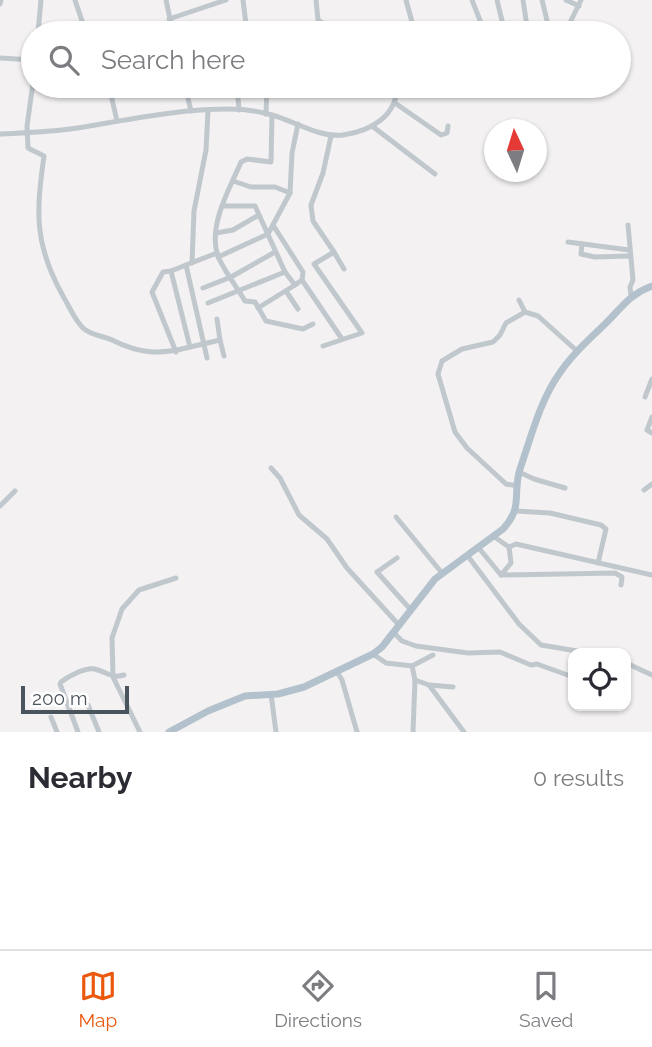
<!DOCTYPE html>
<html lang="en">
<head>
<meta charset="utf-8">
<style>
  :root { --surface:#fff; --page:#f7f7f7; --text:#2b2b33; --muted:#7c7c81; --line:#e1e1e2; --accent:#ea580c }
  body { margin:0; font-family:Raleway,sans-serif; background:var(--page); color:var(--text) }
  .controls { position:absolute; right:21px; bottom:21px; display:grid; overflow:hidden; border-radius:14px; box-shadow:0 2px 5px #0004 }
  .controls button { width:63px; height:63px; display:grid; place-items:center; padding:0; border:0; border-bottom:2px solid var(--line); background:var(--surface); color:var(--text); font:35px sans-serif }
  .compass { position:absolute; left:484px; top:119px; width:63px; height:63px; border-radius:50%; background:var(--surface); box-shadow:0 2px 5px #0004; rotate:356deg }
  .scale { position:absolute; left:21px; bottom:18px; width:108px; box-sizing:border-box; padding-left:7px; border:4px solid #4a545d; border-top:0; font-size:19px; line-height:24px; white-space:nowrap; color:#4a545d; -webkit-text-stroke:5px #fff; paint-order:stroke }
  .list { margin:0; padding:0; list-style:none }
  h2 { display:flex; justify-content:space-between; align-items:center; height:91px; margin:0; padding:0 28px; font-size:30px }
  h2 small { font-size:23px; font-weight:400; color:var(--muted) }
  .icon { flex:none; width:38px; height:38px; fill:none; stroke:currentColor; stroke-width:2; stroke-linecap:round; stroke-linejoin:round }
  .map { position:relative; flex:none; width:652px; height:732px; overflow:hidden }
  .search { position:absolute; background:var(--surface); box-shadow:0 2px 5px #0004; left:21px; right:21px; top:21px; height:77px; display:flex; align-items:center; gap:18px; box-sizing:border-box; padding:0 24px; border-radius:38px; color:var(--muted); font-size:26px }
  .sheet { height:217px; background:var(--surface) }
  nav { display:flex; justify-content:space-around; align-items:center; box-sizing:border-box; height:98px; border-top:2px solid var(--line); background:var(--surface); font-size:19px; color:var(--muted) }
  nav a { display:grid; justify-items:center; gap:4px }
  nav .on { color:var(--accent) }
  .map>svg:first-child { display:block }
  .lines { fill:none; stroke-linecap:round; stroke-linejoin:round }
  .minor { stroke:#c0c8ce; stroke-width:5 }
  .major { stroke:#b3c1cd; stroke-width:7 }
</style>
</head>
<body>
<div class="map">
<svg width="652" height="732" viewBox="0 0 652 732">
  <rect width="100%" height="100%" fill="#f3f1f1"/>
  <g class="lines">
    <g class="minor">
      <polyline points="75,0 86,33"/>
      <polyline points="166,0 173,33"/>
      <polyline points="316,0 318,20 338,33"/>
      <polyline points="406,0 412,22 410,33"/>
      <polyline points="472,0 485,33"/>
      <polyline points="497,0 505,33"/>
      <polyline points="523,0 528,33"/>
      <polyline points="542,0 550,33"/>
      <polyline points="566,0 579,6"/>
      <polyline points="0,4 1,0"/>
      <polyline points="169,19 226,0"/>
      <polyline points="38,33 41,0"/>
      <polyline points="238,33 246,24 243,0"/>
      <polyline points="565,33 581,0"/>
      <polyline points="0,58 33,60"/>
      <path d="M33,83L27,126L28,148L44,156C36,213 34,244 63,296C69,306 74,319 83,328C90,335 103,336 112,340C140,354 160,355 190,347"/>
      <polyline points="109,86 117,121"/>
      <polyline points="185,86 191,111"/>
      <polyline points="237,86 239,110"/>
      <polyline points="395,103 441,135 447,133 448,126"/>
      <polyline points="266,114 267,86"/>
      <path d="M272,115L271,162L247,159L241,162C230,188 209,223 217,253C219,264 239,290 245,301L255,302L266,321L303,329L313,324"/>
      <polyline points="372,126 435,174"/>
      <path d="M0,134C23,133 47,132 70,129C123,121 175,109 229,109C244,109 258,111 272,115C294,121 320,138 343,135C371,131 397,116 397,86"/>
      <polyline points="233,181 251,187 275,187 290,193"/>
      <polyline points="222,206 255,206 285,272 295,285 302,280 342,339"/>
      <polyline points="273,225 303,272 302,280"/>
      <polyline points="628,225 633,280 630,287 631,296"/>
      <polyline points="216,233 233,230 259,215"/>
      <polyline points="568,242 629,250"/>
      <polyline points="582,244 581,254 595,257 629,256"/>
      <polyline points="334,252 344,269"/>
      <polyline points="218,257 268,234 290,193 292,153 298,124"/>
      <polyline points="192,263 194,211 206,150 208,111"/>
      <polyline points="186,265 171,271 190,347 220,340 217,319"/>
      <polyline points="171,271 163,272 152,292 176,352"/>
      <polyline points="203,288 231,277 275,252"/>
      <polyline points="286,291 298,309"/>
      <polyline points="519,300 525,312 538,316 577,351"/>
      <polyline points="208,303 285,272"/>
      <polyline points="258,308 295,285"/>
      <polyline points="220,340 224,356"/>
      <polyline points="323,346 362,333 314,264 334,252 313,221 311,205 323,173 331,136"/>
      <polyline points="207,358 186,265 217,253"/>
      <polyline points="645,397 652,379"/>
      <polyline points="652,417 647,430 652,433"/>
      <polyline points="271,468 280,478 299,515 327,539 347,568 398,624"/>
      <polyline points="519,472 534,479 565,488"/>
      <polyline points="518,486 506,484 467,448 455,432 438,374 442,361 462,349 493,342 500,335 506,323 525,312"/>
      <polyline points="644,490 652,484"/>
      <polyline points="0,506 15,491"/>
      <polyline points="516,511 550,513 601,525 606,529 598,563"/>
      <polyline points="396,517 442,573"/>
      <polyline points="493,536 509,547 516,544 652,575"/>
      <polyline points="478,547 501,575 615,573 622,577 621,585"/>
      <polyline points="467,555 519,624 541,645 589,653"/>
      <polyline points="397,558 377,572 410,609"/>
      <polyline points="501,575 511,563 509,547"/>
      <polyline points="393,632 402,641 416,646 468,653 500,652 531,665 537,664 573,677"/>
      <polyline points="373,654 386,663 412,666 415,680 429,685 464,732"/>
      <polyline points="626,663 652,675"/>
      <polyline points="412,666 433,655"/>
      <polyline points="337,672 342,680 357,732"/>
      <polyline points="429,685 453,687"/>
      <polyline points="271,694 276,732"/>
      <polyline points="88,705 99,732"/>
      <polyline points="51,717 57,732"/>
      <path d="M78,732L60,684L61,682C69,676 85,667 95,669C107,672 111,679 124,675"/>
      <polyline points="140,732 113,677 112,638 122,609 139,590 176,578"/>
      <polyline points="413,732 415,680"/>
    </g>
    <path class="major" d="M169,732L208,711L245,696L278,694L304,687L373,654L382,647L435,579L503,529C524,506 512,494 520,469C531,437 540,401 559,374C572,354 590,339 607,322C623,306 630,294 652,286"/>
  </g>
</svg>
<div class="controls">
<button><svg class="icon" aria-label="locate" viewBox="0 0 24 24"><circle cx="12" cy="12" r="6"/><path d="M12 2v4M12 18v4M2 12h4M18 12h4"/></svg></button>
</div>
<svg class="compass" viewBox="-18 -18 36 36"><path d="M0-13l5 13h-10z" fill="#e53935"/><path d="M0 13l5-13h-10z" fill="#7c7c81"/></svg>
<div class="scale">200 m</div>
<div class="search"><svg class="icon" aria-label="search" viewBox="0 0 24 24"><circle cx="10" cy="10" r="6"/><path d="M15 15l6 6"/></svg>Search here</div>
</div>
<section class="sheet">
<h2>Nearby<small>0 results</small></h2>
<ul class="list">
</ul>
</section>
<nav>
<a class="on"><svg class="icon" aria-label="map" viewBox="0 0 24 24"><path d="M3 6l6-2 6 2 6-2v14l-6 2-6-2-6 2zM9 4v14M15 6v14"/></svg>Map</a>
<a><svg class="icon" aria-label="directions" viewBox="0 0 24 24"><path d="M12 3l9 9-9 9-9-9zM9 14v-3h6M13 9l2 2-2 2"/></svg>Directions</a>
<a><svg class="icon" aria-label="saved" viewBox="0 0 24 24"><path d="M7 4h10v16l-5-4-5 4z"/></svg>Saved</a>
</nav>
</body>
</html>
